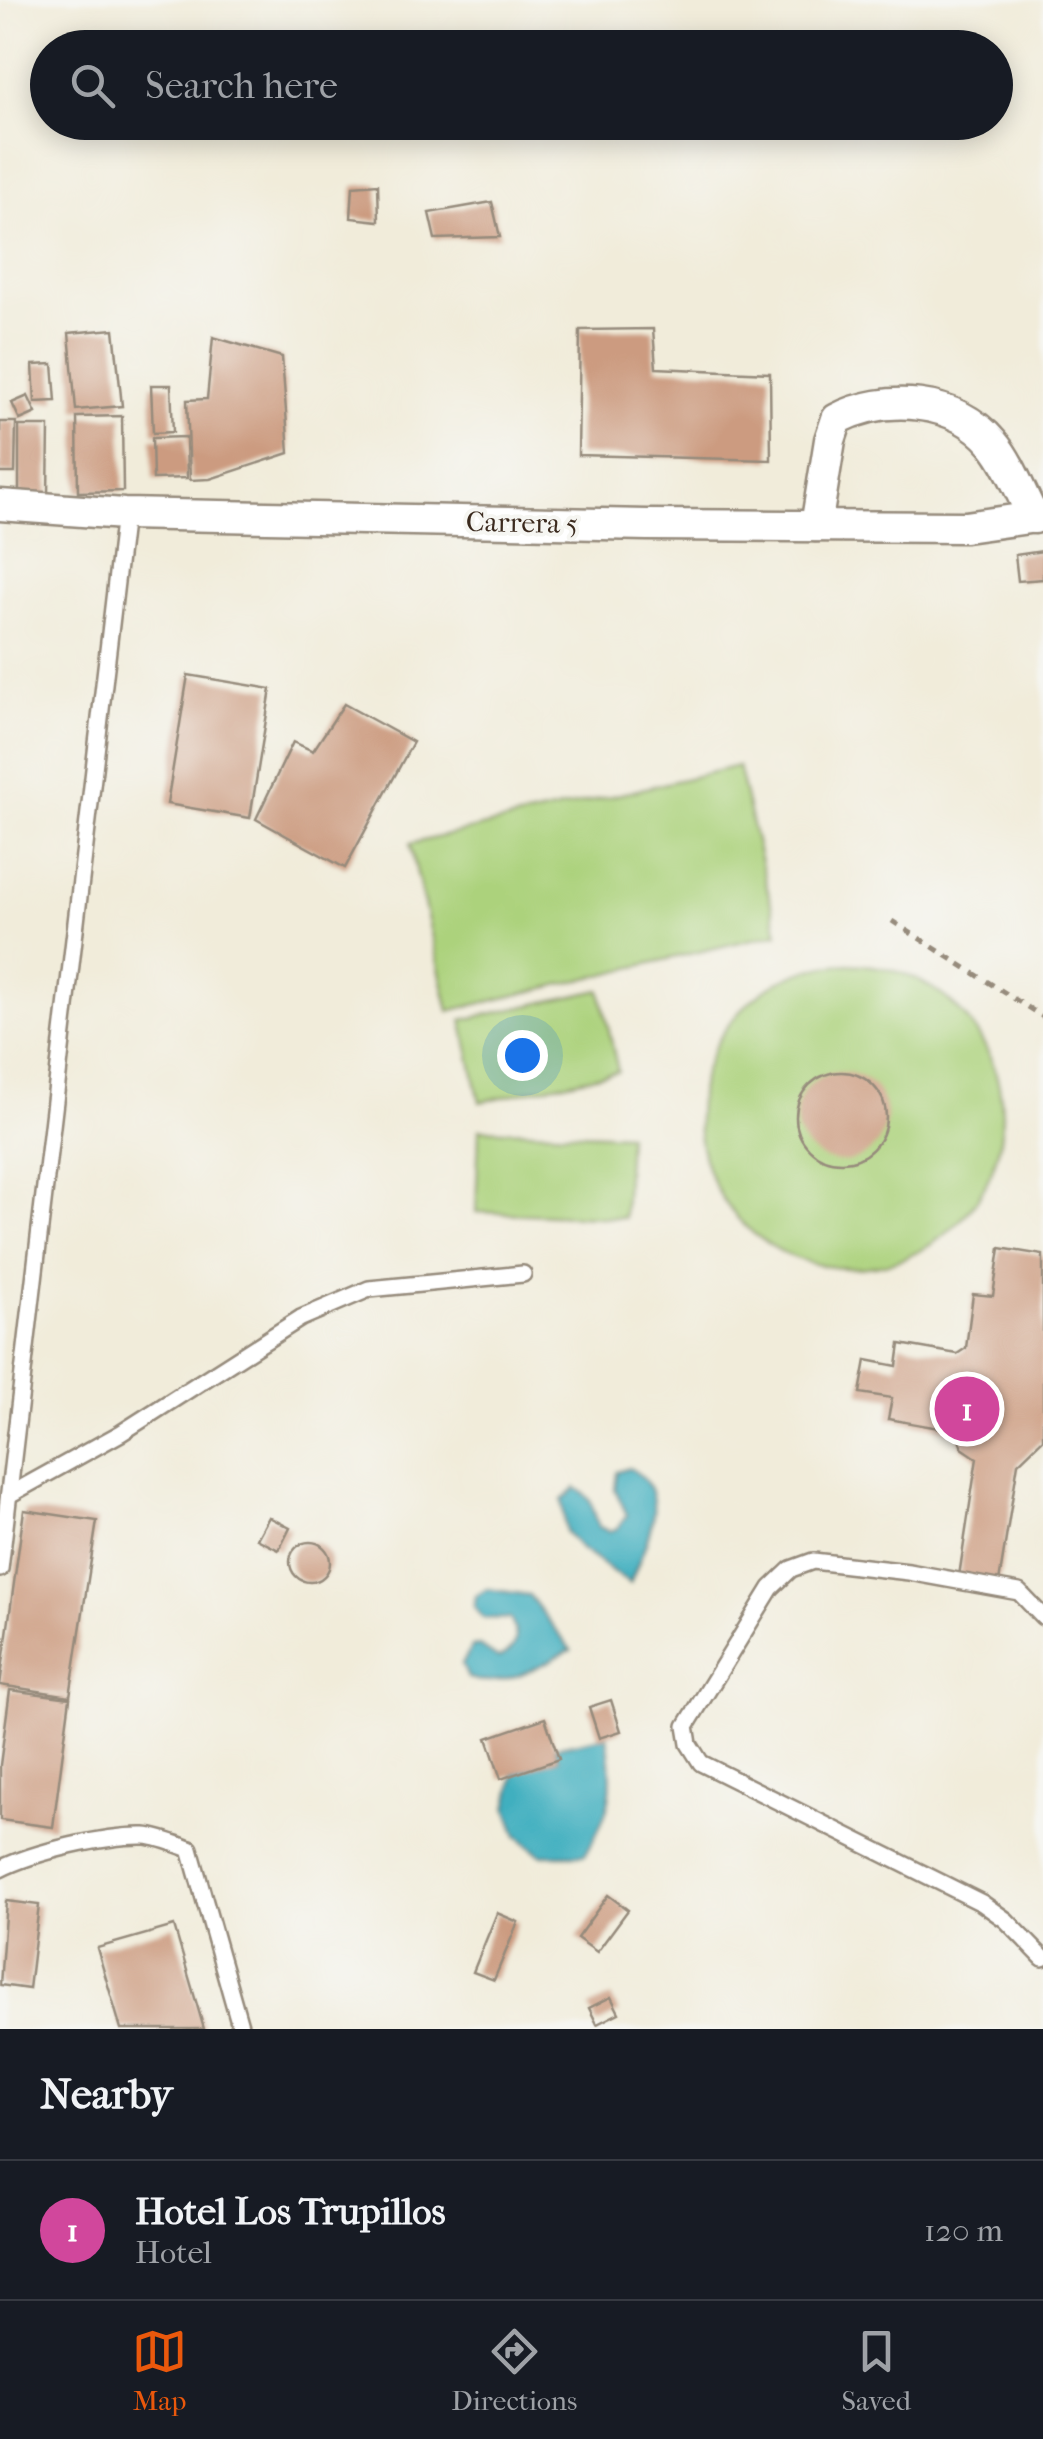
<!DOCTYPE html>
<html lang="en">
<head>
<meta charset="utf-8">
<style>
  :root { --surface:#171b24; --page:#242831; --text:#f1f3f6; --muted:#9ea1a6; --line:#363941; --accent:#ea580c }
  body { margin:0; font-family:"IM FELL French Canon",serif; background:var(--page); color:var(--text) }
  .you { position:absolute; left:522px; top:1055px; width:35px; height:35px; margin:-25px; border:8px solid #fff; border-radius:50%; background:#1a73e8; box-shadow:0 0 0 15px #1a73e833 }
  .badge { display:grid; place-items:center; width:65px; height:65px; border-radius:50%; background:var(--accent); color:#fff; font-size:32px; font-weight:700 }
  .pin { position:absolute; translate:-50% -50%; border:5px solid #fff; box-shadow:0 2px 10px #0006 }
  .list { margin:0; padding:0; list-style:none }
  h2 { display:flex; justify-content:space-between; align-items:center; height:130px; margin:0; padding:0 40px; font-size:42px }
  h2 small { font-size:32px; font-weight:400; color:var(--muted) }
  .list li { display:grid; grid-template-columns:65px 1fr auto; gap:30px; align-items:center; box-sizing:border-box; height:140px; padding:0 40px; border-top:2px solid var(--line) }
  .list b { display:block; font-size:38px; white-space:nowrap }
  .list p { margin:0; font-size:32px; white-space:nowrap; color:var(--muted) }
  .list em { font-size:32px; font-style:normal; color:var(--muted) }
  .icon { flex:none; width:55px; height:55px; fill:none; stroke:currentColor; stroke-width:2; stroke-linecap:round; stroke-linejoin:round }
  .map { position:relative; flex:none; width:1043px; height:2029px; overflow:hidden }
  .search { position:absolute; background:var(--surface); box-shadow:0 5px 25px #0003; left:30px; right:30px; top:30px; height:110px; display:flex; align-items:center; gap:25px; box-sizing:border-box; padding:0 35px; border-radius:55px; color:var(--muted); font-size:38px }
  .sheet { height:270px; background:var(--surface) }
  nav { display:flex; justify-content:space-around; align-items:center; box-sizing:border-box; height:140px; border-top:2px solid var(--line); background:var(--surface); font-size:28px; color:var(--muted) }
  nav a { display:grid; justify-items:center; gap:5px }
  nav .on { color:var(--accent) }
  .map>svg:first-child { display:block }
  .green { fill:#acd27c; stroke:#747e4d; stroke-width:2.5 }
  .water { fill:#41afbf; stroke:#3e6c6e; stroke-width:2.5 }
  .building { fill:#cc9b80 }
  .lines { fill:none; stroke-linecap:round; stroke-linejoin:round }
  .lane-casing { stroke:#968b7c; stroke-width:20 }
  .street-casing { stroke:#968b7c; stroke-width:35 }
  .path { stroke:#968b7c; stroke-width:5; stroke-dasharray:8 8; stroke-linecap:butt }
  .lane { stroke:#fff; stroke-width:15 }
  .street { stroke:#fff; stroke-width:30 }
  .labels { text-anchor:middle; stroke-width:8; stroke-linejoin:round; paint-order:stroke }
  .street-label { font-size:28px; fill:#3b2a1e; stroke:#f6f6f2 }
</style>
</head>
<body>
<div class="map">
<svg width="1043" height="2029" viewBox="0 0 1043 2029">
  <rect width="100%" height="100%" fill="#f6f6f2"/>
  <filter id="ink" filterUnits="userSpaceOnUse"><feTurbulence type="fractalNoise" baseFrequency=".01" numOctaves="2"/><feDisplacementMap in="SourceGraphic" scale="20" xChannelSelector="R" yChannelSelector="G"/><feConvolveMatrix kernelMatrix="1 2 1 2 8 2 1 2 1" color-interpolation-filters="sRGB"/></filter>
  <filter id="wash" filterUnits="userSpaceOnUse"><feTurbulence type="fractalNoise" baseFrequency=".0048" numOctaves="4" result="noise"/><feDisplacementMap in="SourceGraphic" scale="40" xChannelSelector="R" yChannelSelector="G"/><feGaussianBlur stdDeviation="2.25" result="paint"/><feColorMatrix in="noise" values="0 0 0 0 0 0 0 0 0 0 0 0 0 0 0 0 0 1.4 0 .05"/><feComposite in="paint" operator="in"/></filter>
  <g filter="url(#wash)">
    <rect width="100%" height="100%" fill="#f1ecda"/>
    <g class="green">
      <polygon points="738,766 778,933 449,1011 410,844"/>
      <circle cx="850" cy="1116" r="152"/>
      <polygon points="600,990 618,1071 480,1102 462,1020"/>
      <polygon points="479,1129 628,1135 624,1218 476,1212"/>
    </g>
    <g class="water">
      <path d="M629,1468C676,1491 643,1548 630,1584L581,1549L566,1532L562,1500L576,1488C594,1497 592,1510 599,1527L610,1531L618,1528L627,1515L615,1489L617,1472Z"/>
      <path d="M487,1589L529,1595L571,1650C538,1665 505,1690 468,1678L462,1665L471,1647L480,1646L498,1658C518,1650 520,1637 510,1619L483,1618L474,1607L476,1596Z"/>
      <path d="M607,1736C615,1788 613,1808 585,1855H542L517,1836L507,1808L515,1773L559,1759L555,1747Z"/>
    </g>
    <g id="blocks">
      <g class="building">
        <polygon points="378,184 379,221 351,218 353,186"/>
        <polygon points="492,202 500,237 435,239 429,213"/>
        <polygon points="114,329 122,406 76,410 69,333"/>
        <polygon points="653,329 656,368 770,373 771,460 578,455 580,330"/>
        <polygon points="213,337 282,357 289,453 210,479 190,480 187,400 207,399"/>
        <polygon points="53,364 56,401 35,402 33,365"/>
        <polygon points="151,385 171,385 173,432 153,433"/>
        <polygon points="28,396 36,413 20,420 12,403"/>
        <polygon points="122,416 123,491 78,492 77,417"/>
        <polygon points="0,422 16,422 15,473 0,473"/>
        <polygon points="19,426 49,426 48,496 19,495"/>
        <polygon points="186,437 187,478 153,479 152,438"/>
        <polygon points="1043,551 1043,579 1018,581 1015,555"/>
        <polygon points="188,675 271,689 250,818 167,804"/>
        <polygon points="344,704 413,742 345,868 256,819 293,742 313,751"/>
        <circle cx="841" cy="1117" r="45"/>
        <polygon points="1000,1248 1043,1255 1043,1439 1018,1463 999,1582 959,1576 977,1458 962,1448 956,1431 888,1419 892,1398 860,1393 866,1360 897,1366 900,1344 957,1354 966,1348 973,1294 993,1296"/>
        <polygon points="24,1510 97,1521 70,1696 0,1685"/>
        <polygon points="269,1517 290,1528 279,1550 257,1539"/>
        <circle cx="310" cy="1562" r="20"/>
        <polygon points="10,1690 70,1698 53,1827 0,1820 0,1765"/>
        <polygon points="611,1700 621,1731 599,1738 589,1707"/>
        <polygon points="545,1718 559,1759 501,1779 487,1738"/>
        <polygon points="608,1895 628,1910 597,1952 577,1938"/>
        <polygon points="6,1901 39,1905 29,1989 0,1985"/>
        <polygon points="497,1913 518,1922 494,1980 473,1972"/>
        <polygon points="174,1926 204,2029 121,2029 97,1948"/>
        <polygon points="611,1997 619,2013 597,2024 589,2008"/>
      </g>
    </g>
  </g>
  <g filter="url(#ink)">
    <use href="#blocks" fill-opacity="0" stroke="#968b7c" stroke-width="2.5"/>
    <g class="lines">
      <defs>
        <g id="lane">
          <polyline points="9,1495 121,1433 301,1318 369,1289 523,1274"/>
          <polyline points="0,1569 124,514"/>
          <polyline points="1043,1617 1019,1592 909,1572 813,1561 791,1569 771,1588 686,1726 689,1744 701,1763 982,1903 1006,1920 1043,1958"/>
          <path d="M0,1869C34,1852 106,1835 145,1836C159,1837 176,1844 190,1849L241,2029"/>
        </g>
        <g id="street">
          <polyline points="0,505 124,514 647,525 965,527 1043,516"/>
          <path d="M816,526L830,440L837,419C886,394 955,398 993,443C1010,463 1021,494 1034,518"/>
        </g>
      </defs>
      <use href="#lane" class="lane-casing"/>
      <use href="#street" class="street-casing"/>
      <polyline class="path" points="892,921 1043,1017"/>
      <use href="#lane" class="lane"/>
      <use href="#street" class="street"/>
    </g>
  </g>
  <g class="labels">
    <g class="street-label">
      <text transform="translate(522 522) rotate(1)" y="10">Carrera 5</text>
    </g>
  </g>
</svg>
<div class="you"></div>
<div class="pin badge" style="left:967px;top:1409px;background:#d1479c">1</div>
<div class="search"><svg class="icon" aria-label="search" viewBox="0 0 24 24"><circle cx="10" cy="10" r="6"/><path d="M15 15l6 6"/></svg>Search here</div>
</div>
<section class="sheet">
<h2>Nearby<small></small></h2>
<ul class="list">
<li><span class="badge" style="background:#d1479c">1</span><div><b>Hotel Los Trupillos</b><p>Hotel</p></div><em>120 m</em></li>
</ul>
</section>
<nav>
<a class="on"><svg class="icon" aria-label="map" viewBox="0 0 24 24"><path d="M3 6l6-2 6 2 6-2v14l-6 2-6-2-6 2zM9 4v14M15 6v14"/></svg>Map</a>
<a><svg class="icon" aria-label="directions" viewBox="0 0 24 24"><path d="M12 3l9 9-9 9-9-9zM9 14v-3h6M13 9l2 2-2 2"/></svg>Directions</a>
<a><svg class="icon" aria-label="saved" viewBox="0 0 24 24"><path d="M7 4h10v16l-5-4-5 4z"/></svg>Saved</a>
</nav>
</body>
</html>
